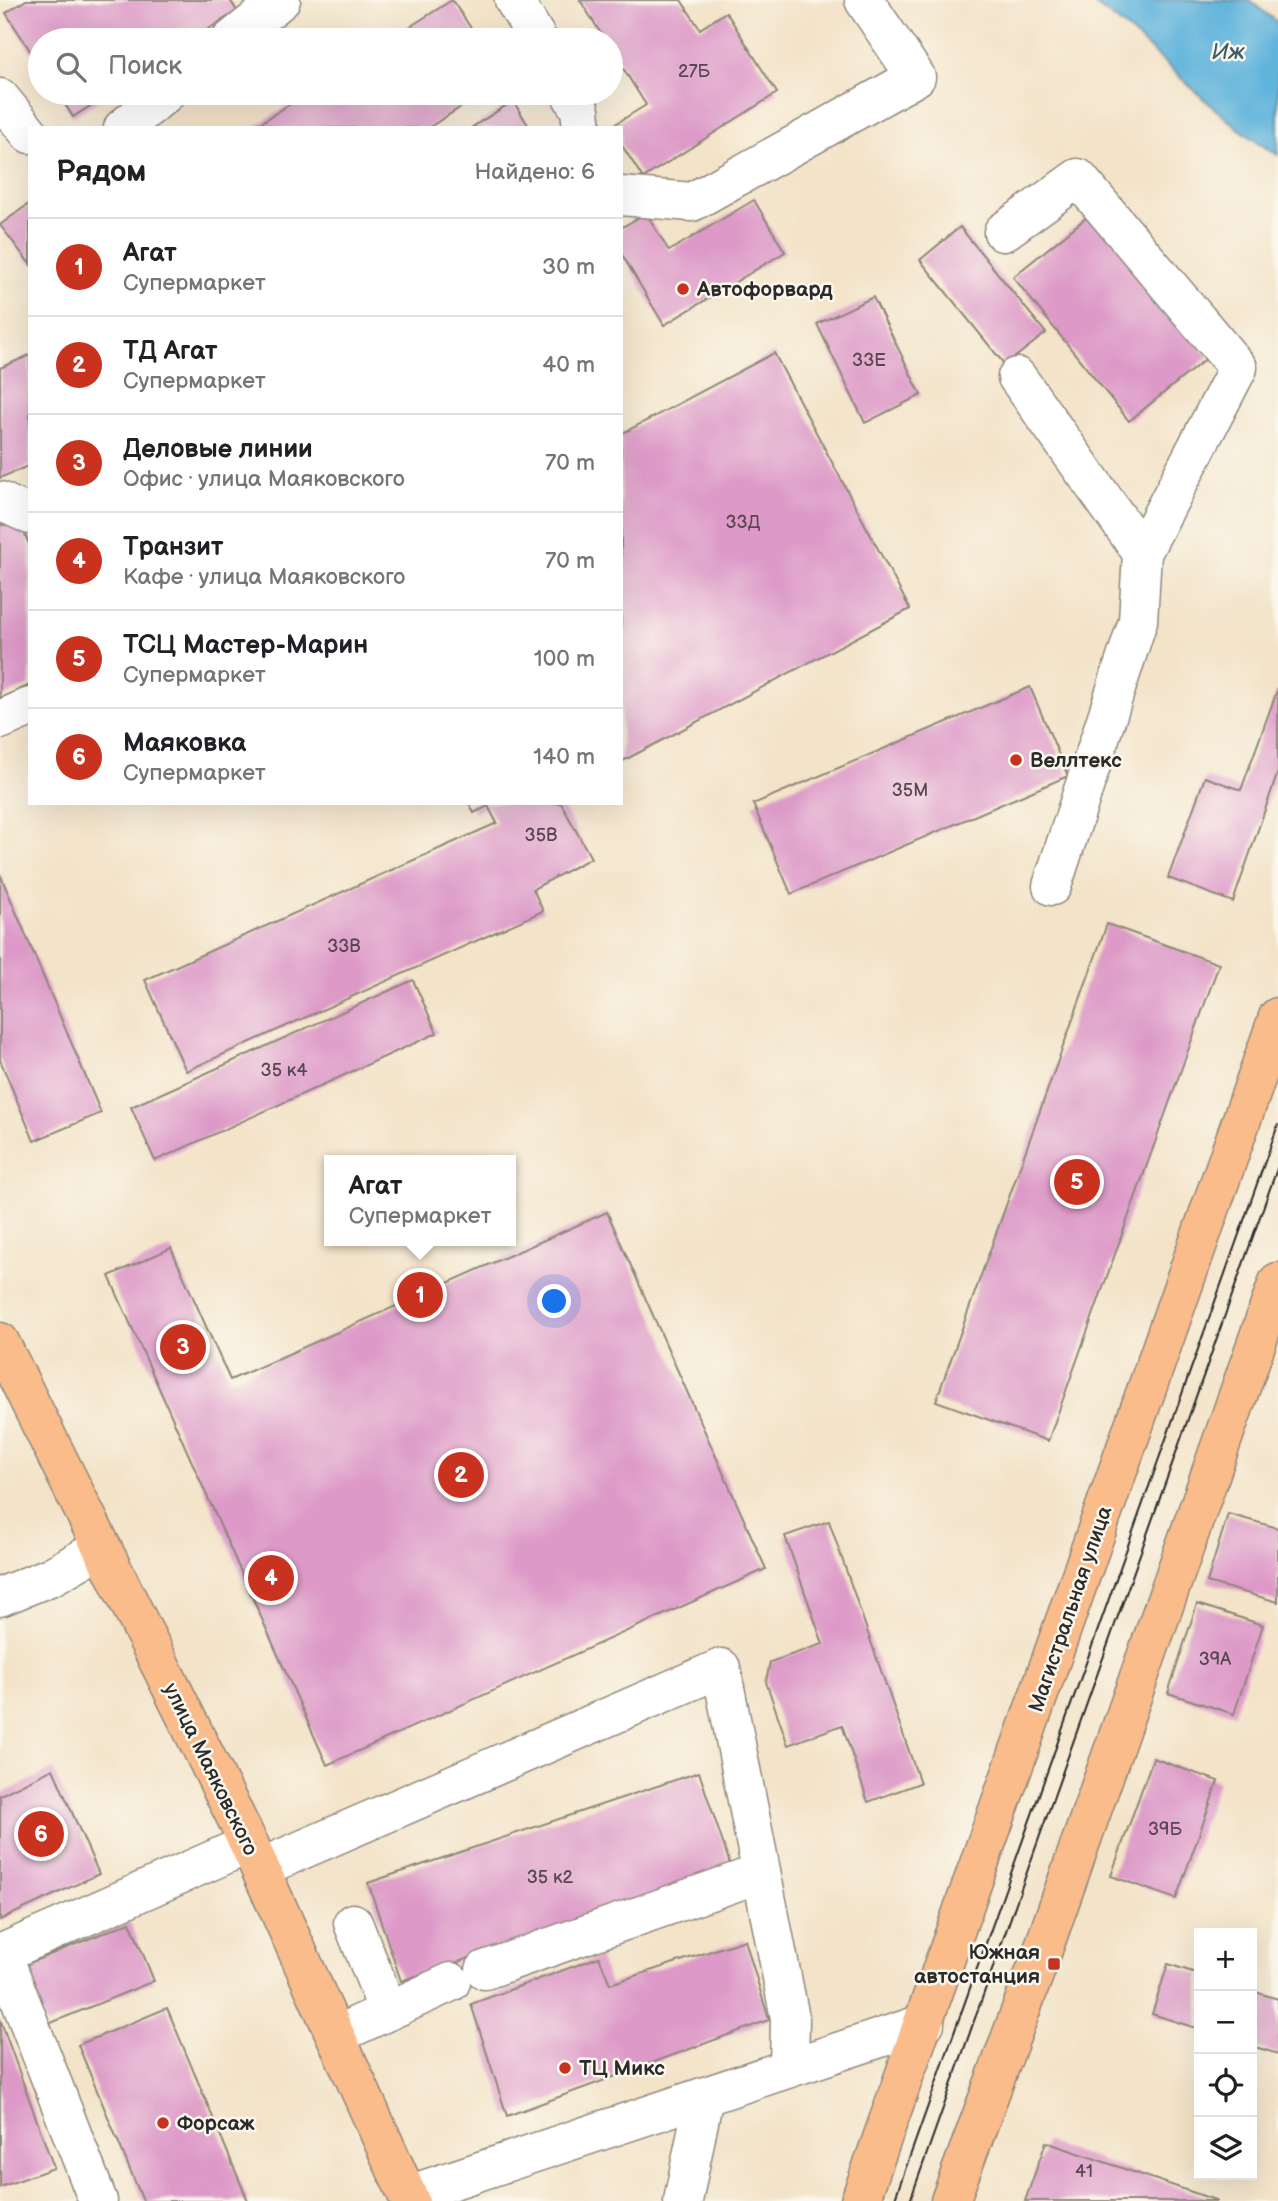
<!DOCTYPE html>
<html lang="ru">
<head>
<meta charset="utf-8">
<style>
  :root { --surface:#fff; --page:#f2f2f2; --text:#202124; --muted:#757577; --line:#e0e0e0; --accent:#c8321e }
  body { margin:0; font-family:"Balsamiq Sans",sans-serif; background:var(--page); color:var(--text) }
  .controls { position:absolute; right:21px; bottom:21px; display:grid; overflow:hidden; border-radius:0px; box-shadow:0 7px 28px #0002 }
  .controls button { width:63px; height:63px; display:grid; place-items:center; padding:0; border:0; border-bottom:2px solid var(--line); background:var(--surface); color:var(--text); font:35px sans-serif }
  .you { position:absolute; left:555px; top:1302px; width:24px; height:24px; margin:-18px; border:5px solid #fff; border-radius:50%; background:#1a73e8; box-shadow:0 0 0 10px #1a73e833 }
  .badge { display:grid; place-items:center; width:46px; height:46px; border-radius:50%; background:var(--accent); color:#fff; font-size:23px; font-weight:700 }
  .pin { position:absolute; translate:-50% -50%; border:4px solid #fff; box-shadow:0 2px 7px #0006 }
  .popup { position:absolute; left:324px; top:1155px; width:192px; height:91px; box-sizing:border-box; display:grid; place-content:center; border-radius:0px; background:var(--surface); filter:drop-shadow(0 2px 5px #0005); font-size:23px; white-space:nowrap; color:var(--muted) }
  .popup b { font-size:26px; color:var(--text) }
  .popup::after { content:''; position:absolute; left:50%; top:100%; margin-left:-14px; border:14px solid transparent; border-top-color:var(--surface) }
  .list { margin:0; padding:0; list-style:none }
  h2 { display:flex; justify-content:space-between; align-items:center; height:91px; margin:0; padding:0 28px; font-size:30px }
  h2 small { font-size:23px; font-weight:400; color:var(--muted) }
  .list li { display:grid; grid-template-columns:46px 1fr auto; gap:21px; align-items:center; box-sizing:border-box; height:98px; padding:0 28px; border-top:2px solid var(--line) }
  .list b { display:block; font-size:26px; white-space:nowrap }
  .list p { margin:0; font-size:23px; white-space:nowrap; color:var(--muted) }
  .list em { font-size:23px; font-style:normal; color:var(--muted) }
  .icon { flex:none; width:38px; height:38px; fill:none; stroke:currentColor; stroke-width:2; stroke-linecap:round; stroke-linejoin:round }
  .map { position:relative; flex:none; width:1278px; height:2201px; overflow:hidden }
  .search { position:absolute; background:var(--surface); box-shadow:0 7px 28px #0002; left:28px; top:28px; width:595px; height:77px; display:flex; align-items:center; gap:18px; box-sizing:border-box; padding:0 24px; border-radius:38px; color:var(--muted); font-size:26px }
  .panel { position:absolute; background:var(--surface); box-shadow:0 7px 28px #0002; left:28px; top:126px; width:595px; height:679px; border-radius:0px }
  .map>svg:first-child { display:block }
  .water { fill:#60b4dc; stroke:#467084; stroke-width:2 }
  .building { fill:#dd9ac8 }
  .lines { fill:none; stroke-linecap:round; stroke-linejoin:round }
  .minor-casing { stroke:#8f877a; stroke-width:41 }
  .major-casing { stroke:#8f877a; stroke-width:41 }
  .minor { stroke:#fff; stroke-width:38 }
  .major { stroke:#fabc8b; stroke-width:38 }
  .tram { stroke:#2b2b2b; stroke-width:2 }
  .poi-dot { fill:#c8321e; stroke:#fbf7ec; stroke-width:2.5 }
  .labels { text-anchor:middle; stroke-width:5; stroke-linejoin:round; paint-order:stroke }
  .number-label { font-size:18px; fill:#584752 }
  .poi-label { font-size:21px; font-weight:bold; fill:#2b2b2b; stroke:#fbf7ec; text-anchor:start }
  .street-label { font-size:21px; fill:#2b2b2b; stroke:#fbf7ec }
  .water-label { font-size:23px; font-style:italic; fill:#3e5b69; stroke:#fbf7ec }
</style>
</head>
<body>
<div class="map">
<svg width="1278" height="2201" viewBox="0 0 1278 2201">
  <rect width="100%" height="100%" fill="#fbf7ec"/>
  <filter id="ink" filterUnits="userSpaceOnUse"><feTurbulence type="fractalNoise" baseFrequency=".0143" numOctaves="2"/><feDisplacementMap in="SourceGraphic" scale="14" xChannelSelector="R" yChannelSelector="G"/><feConvolveMatrix kernelMatrix="1 2 1 2 8 2 1 2 1" color-interpolation-filters="sRGB"/></filter>
  <filter id="wash" filterUnits="userSpaceOnUse"><feTurbulence type="fractalNoise" baseFrequency=".00686" numOctaves="4" result="noise"/><feDisplacementMap in="SourceGraphic" scale="28" xChannelSelector="R" yChannelSelector="G"/><feGaussianBlur stdDeviation="1.57" result="paint"/><feColorMatrix in="noise" values="0 0 0 0 0 0 0 0 0 0 0 0 0 0 0 0 0 1.4 0 .05"/><feComposite in="paint" operator="in"/></filter>
  <g filter="url(#wash)">
    <rect width="100%" height="100%" fill="#f3e3c8"/>
    <path class="water" d="M1088,0H1249L1278,23V155C1207,114 1157,45 1088,0Z"/>
    <g id="blocks">
      <g class="building">
        <polygon points="26,0 230,0 237,11 191,40 40,40 40,66 6,13"/>
        <polygon points="452,0 479,40 389,40"/>
        <polygon points="580,0 681,0 700,29 726,12 777,93 643,178 621,144 621,128 609,128 646,105 611,49 611,40 605,40"/>
        <polygon points="58,93 110,93 73,117"/>
        <polygon points="307,93 483,93 428,128 253,128"/>
        <polygon points="513,101 530,128 471,128"/>
        <polygon points="754,200 785,252 664,325 621,253 621,228 646,213 669,251"/>
        <polygon points="30,203 30,264 0,225"/>
        <polygon points="1092,213 1208,357 1129,421 1013,277"/>
        <polygon points="960,227 1046,333 1005,365 920,260"/>
        <polygon points="873,297 921,395 865,423 817,324"/>
        <polygon points="774,353 910,609 621,762 621,434"/>
        <polygon points="30,355 30,465 0,478 0,368"/>
        <polygon points="18,519 30,546 30,685 0,698 0,526"/>
        <polygon points="1030,687 1068,776 791,894 753,804"/>
        <polygon points="1278,688 1278,772 1233,902 1168,878 1205,777 1241,790"/>
        <polygon points="469,803 561,803 591,858 533,889 543,911 186,1071 145,980 497,823 488,806 474,813"/>
        <polygon points="0,874 101,1113 34,1141 0,1060"/>
        <polygon points="1107,924 1219,964 1048,1441 936,1401"/>
        <polygon points="413,980 437,1033 155,1161 131,1107"/>
        <polygon points="607,1212 766,1569 327,1765 109,1276 171,1248 230,1380"/>
        <polygon points="1228,1514 1278,1528 1278,1602 1207,1582"/>
        <polygon points="829,1521 920,1783 868,1802 842,1725 788,1745 766,1682 770,1662 823,1644 785,1536"/>
        <polygon points="1197,1604 1263,1625 1234,1714 1168,1693"/>
        <polygon points="1153,1758 1218,1781 1176,1899 1111,1876"/>
        <polygon points="53,1769 99,1874 0,1920 0,1795"/>
        <polygon points="699,1772 732,1870 401,1981 368,1883"/>
        <polygon points="130,1922 154,1981 46,2025 22,1966"/>
        <polygon points="745,1940 769,2020 507,2116 471,2004 599,1957 610,1984"/>
        <polygon points="1168,1964 1199,1974 1199,2029 1152,2014"/>
        <polygon points="1252,1991 1278,1999 1278,2054 1252,2046"/>
        <polygon points="167,2008 248,2201 143,2201 78,2045"/>
        <polygon points="0,2019 54,2168 0,2187"/>
        <polygon points="1046,2142 1218,2201 1025,2201"/>
      </g>
    </g>
  </g>
  <g filter="url(#ink)">
    <use href="#blocks" fill-opacity="0" stroke="#8f877a" stroke-width="2"/>
    <g class="lines">
      <defs>
        <g id="minor">
          <polyline points="514,0 538,40"/>
          <polyline points="231,40 281,0"/>
          <polyline points="570,93 580,110 582,128"/>
          <polyline points="0,98 30,134"/>
          <polyline points="123,128 166,93"/>
          <polyline points="621,196 692,202 916,77 864,0"/>
          <polyline points="1003,232 1078,178 1238,368 1142,553"/>
          <polyline points="1017,377 1142,553 1138,621 1052,886"/>
          <polyline points="0,501 30,515"/>
          <polyline points="0,720 30,707"/>
          <polyline points="0,1597 52,1576 101,1548"/>
          <polyline points="260,1868 721,1668 790,2018 789,2068"/>
          <polyline points="353,1923 388,2011"/>
          <polyline points="2,1953 98,2201"/>
          <polyline points="0,1954 249,1844"/>
          <polyline points="485,1970 761,1873"/>
          <polyline points="336,2035 451,1982"/>
          <polyline points="408,2195 925,2023"/>
          <polyline points="683,2201 704,2097"/>
        </g>
        <g id="major">
          <polyline points="0,1342 249,1844 410,2201"/>
          <polyline points="860,2201 1278,1017"/>
          <polyline points="950,2201 1039,1961 1278,1282"/>
        </g>
      </defs>
      <use href="#minor" class="minor-casing"/>
      <use href="#major" class="major-casing"/>
      <use href="#minor" class="minor"/>
      <use href="#major" class="major"/>
      <g class="tram">
        <polyline points="894,2201 1278,1125"/>
        <polyline points="910,2201 1278,1166"/>
      </g>
    </g>
  </g>
  <g class="poi-dot">
    <circle cx="683" cy="289" r="7"/>
    <circle cx="1016" cy="760" r="7"/>
    <rect x="1047" y="1957" width="14" height="14" rx="3.5"/>
    <circle cx="565" cy="2068" r="7"/>
    <circle cx="163" cy="2123" r="7"/>
  </g>
  <g class="labels">
    <g class="number-label">
      <text x="694" y="77">27Б</text>
      <text x="869" y="366">33Е</text>
      <text x="743" y="528">33Д</text>
      <text x="910" y="796">35М</text>
      <text x="541" y="841">35В</text>
      <text x="344" y="952">33В</text>
      <text x="284" y="1076">35 к4</text>
      <text x="1215" y="1665">39А</text>
      <text x="1165" y="1835">39Б</text>
      <text x="550" y="1883">35 к2</text>
      <text x="1084" y="2177">41</text>
    </g>
    <g class="poi-label">
      <text x="697" y="296">Автофорвард</text>
      <text x="1030" y="767">Веллтекс</text>
      <text x="1040" y="1959" text-anchor="end">Южная<tspan x="1040" dy="24">автостанция</tspan></text>
      <text x="579" y="2075">ТЦ Микс</text>
      <text x="177" y="2130">Форсаж</text>
    </g>
    <g class="street-label">
      <text transform="translate(1070 1609) rotate(-71)" y="7">Магистральная улица</text>
      <text transform="translate(211 1769) rotate(64)" y="7">улица Маяковского</text>
    </g>
    <g class="water-label">
      <text x="1228" y="59">Иж</text>
    </g>
  </g>
</svg>
<div class="controls">
<button>+</button>
<button>−</button>
<button><svg class="icon" aria-label="locate" viewBox="0 0 24 24"><circle cx="12" cy="12" r="6"/><path d="M12 2v4M12 18v4M2 12h4M18 12h4"/></svg></button>
<button><svg class="icon" aria-label="layers" viewBox="0 0 24 24"><path d="M12 4l9 5-9 5-9-5zM3 14l9 5 9-5"/></svg></button>
</div>
<div class="you"></div>
<div class="pin badge" style="left:420px;top:1295px">1</div>
<div class="popup"><b>Агат</b>Супермаркет</div>
<div class="pin badge" style="left:461px;top:1475px">2</div>
<div class="pin badge" style="left:183px;top:1347px">3</div>
<div class="pin badge" style="left:271px;top:1578px">4</div>
<div class="pin badge" style="left:1077px;top:1182px">5</div>
<div class="pin badge" style="left:41px;top:1834px">6</div>
<div class="search"><svg class="icon" aria-label="search" viewBox="0 0 24 24"><circle cx="10" cy="10" r="6"/><path d="M15 15l6 6"/></svg>Поиск</div>
<section class="panel">
<h2>Рядом<small>Найдено: 6</small></h2>
<ul class="list">
<li><span class="badge">1</span><div><b>Агат</b><p>Супермаркет</p></div><em>30 m</em></li>
<li><span class="badge">2</span><div><b>ТД Агат</b><p>Супермаркет</p></div><em>40 m</em></li>
<li><span class="badge">3</span><div><b>Деловые линии</b><p>Офис · улица Маяковского</p></div><em>70 m</em></li>
<li><span class="badge">4</span><div><b>Транзит</b><p>Кафе · улица Маяковского</p></div><em>70 m</em></li>
<li><span class="badge">5</span><div><b>ТСЦ Мастер-Марин</b><p>Супермаркет</p></div><em>100 m</em></li>
<li><span class="badge">6</span><div><b>Маяковка</b><p>Супермаркет</p></div><em>140 m</em></li>
</ul>
</section>
</div>
</body>
</html>
